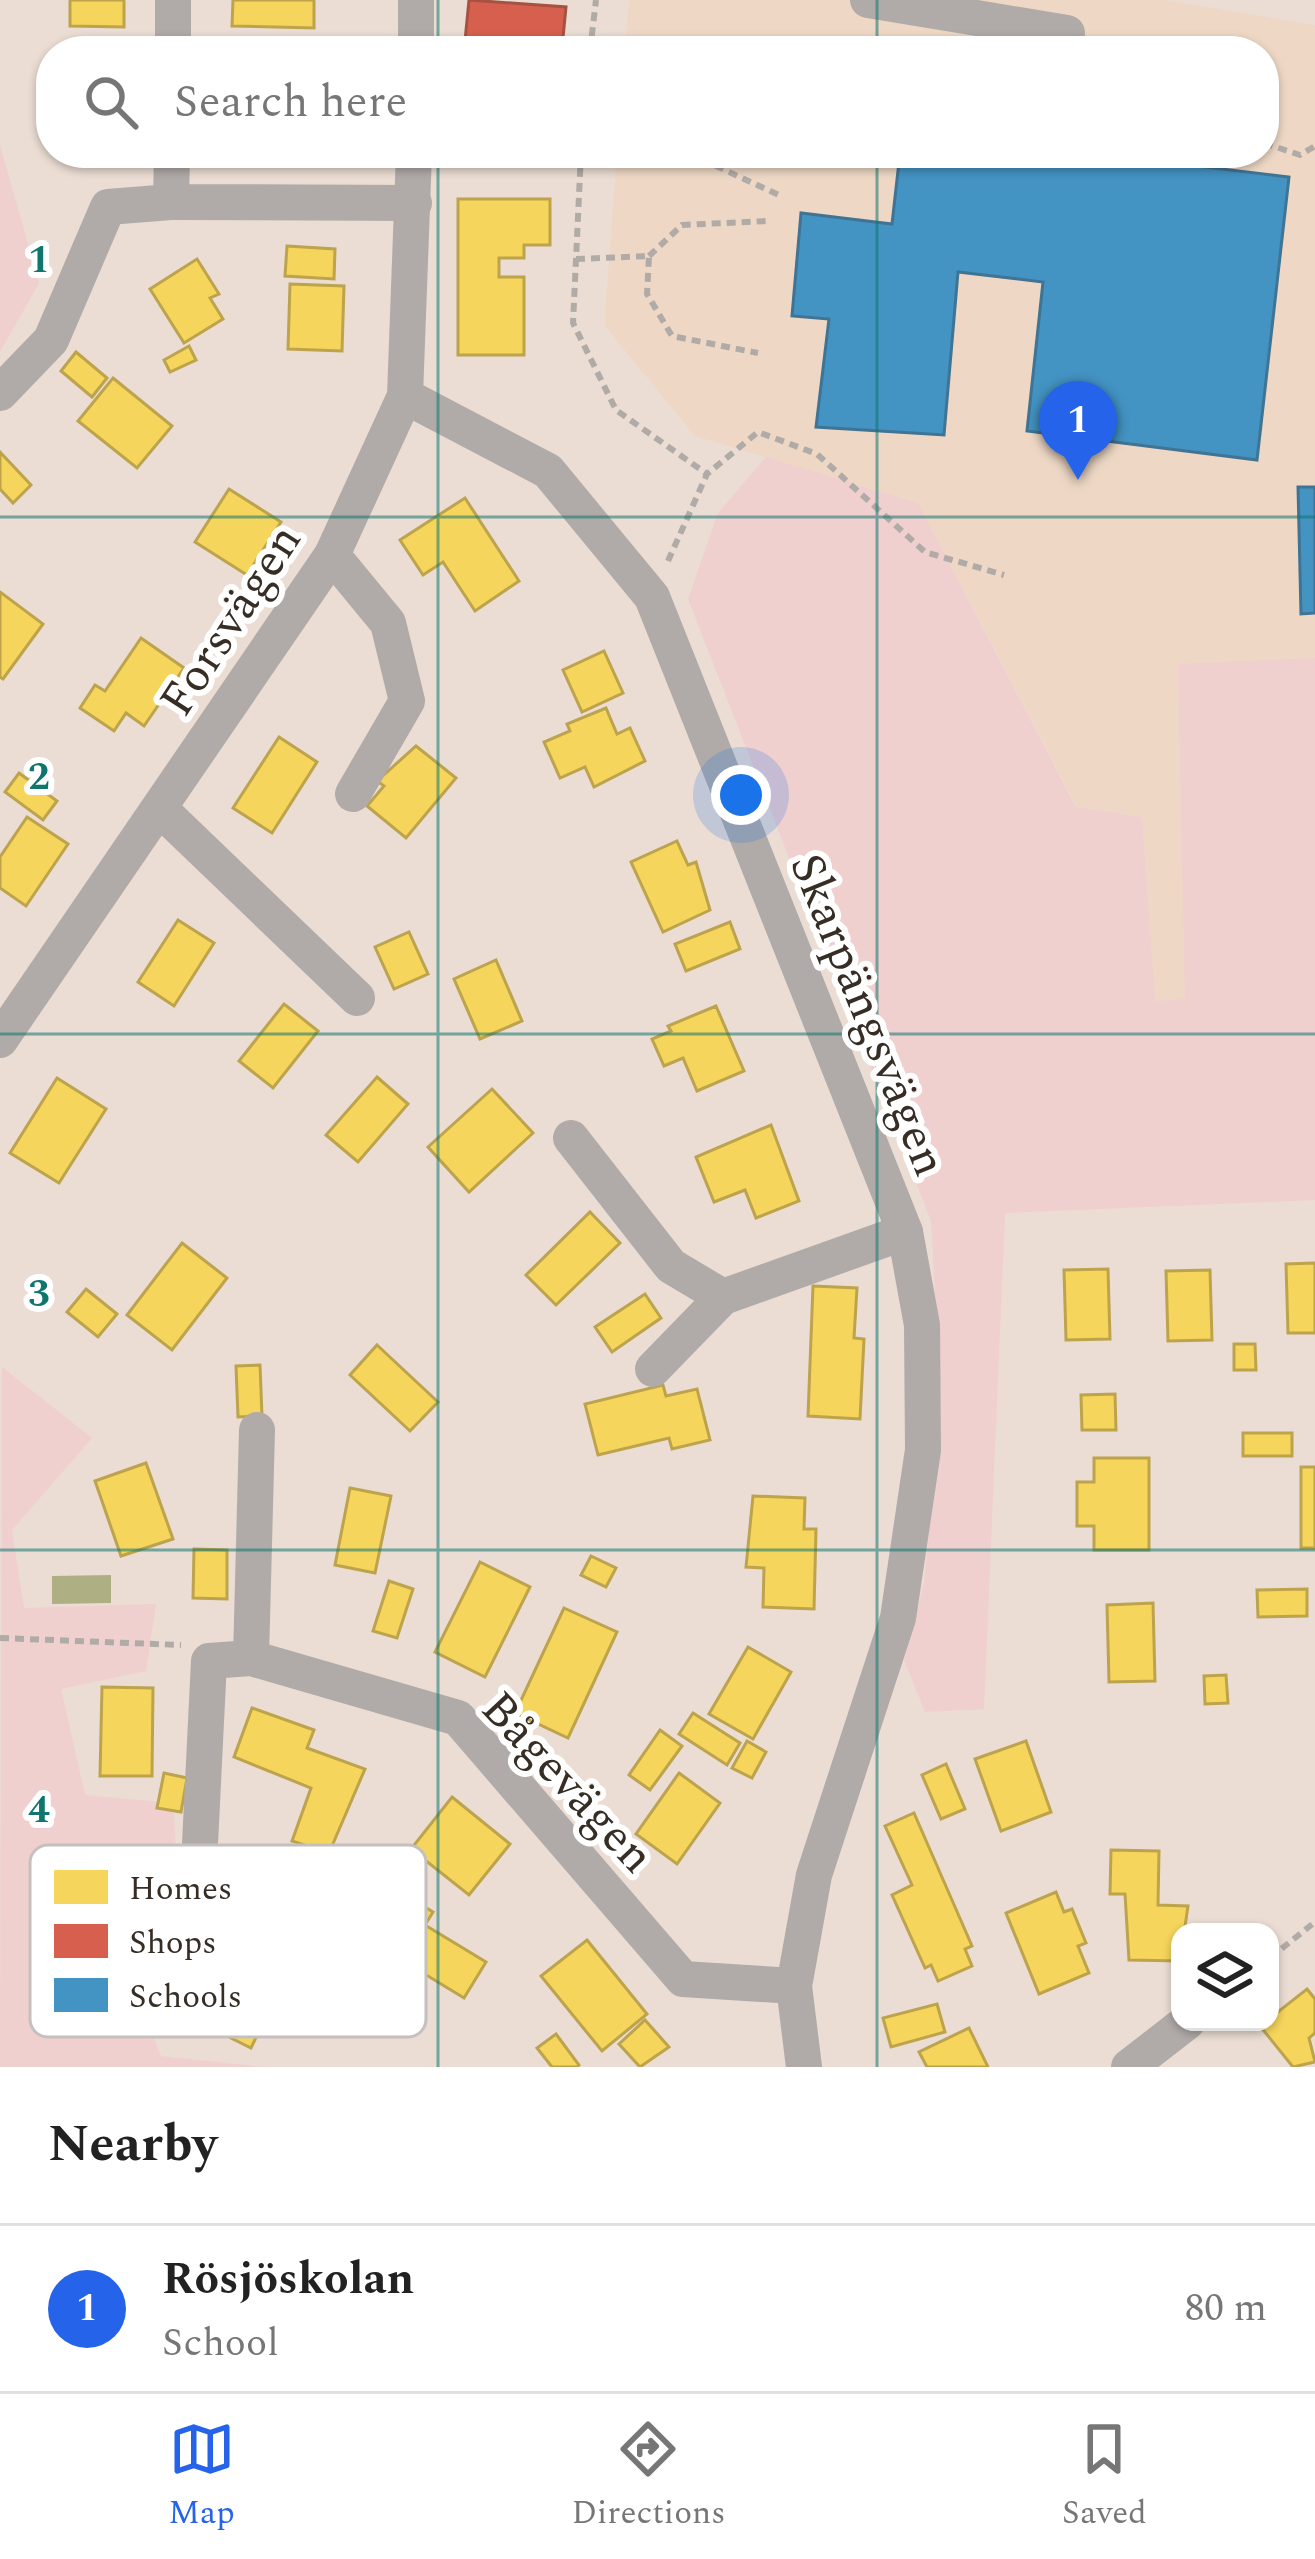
<!DOCTYPE html>
<html lang="en">
<head>
<meta charset="utf-8">
<style>
  :root { --surface:#fff; --page:#f6f6f6; --text:#222; --muted:#767676; --line:#e0e0e0; --accent:#2563eb }
  body { margin:0; font-family:Spectral,serif; background:var(--page); color:var(--text) }
  .controls { position:absolute; right:36px; bottom:36px; display:grid; overflow:hidden; border-radius:24px; box-shadow:0 3px 9px #0004 }
  .controls button { width:108px; height:108px; display:grid; place-items:center; padding:0; border:0; border-bottom:3px solid var(--line); background:var(--surface); color:var(--text); font:60px sans-serif }
  .you { position:absolute; left:741px; top:795px; width:42px; height:42px; margin:-30px; border:9px solid #fff; border-radius:50%; background:#1a73e8; box-shadow:0 0 0 18px #1a73e833 }
  .badge { display:grid; place-items:center; width:78px; height:78px; border-radius:50%; background:var(--accent); color:#fff; font-size:39px; font-weight:700 }
  .pin { position:absolute; translate:-50% -99px; filter:drop-shadow(0 3px 6px #0008) }
  .pin::after { content:''; position:absolute; top:63px; width:42px; height:36px; background:inherit; clip-path:polygon(0 0,100% 0,50% 100%) }
  .list { margin:0; padding:0; list-style:none }
  h2 { display:flex; justify-content:space-between; align-items:center; height:156px; margin:0; padding:0 48px; font-size:51px }
  h2 small { font-size:39px; font-weight:400; color:var(--muted) }
  .list li { display:grid; grid-template-columns:78px 1fr auto; gap:36px; align-items:center; box-sizing:border-box; height:168px; padding:0 48px; border-top:3px solid var(--line) }
  .list b { display:block; font-size:45px; white-space:nowrap }
  .list p { margin:0; font-size:39px; white-space:nowrap; color:var(--muted) }
  .list em { font-size:39px; font-style:normal; color:var(--muted) }
  .icon { flex:none; width:66px; height:66px; fill:none; stroke:currentColor; stroke-width:2; stroke-linecap:round; stroke-linejoin:round }
  .map { position:relative; flex:none; width:1315px; height:2067px; overflow:hidden }
  .search { position:absolute; background:var(--surface); box-shadow:0 3px 9px #0004; left:36px; right:36px; top:36px; height:132px; display:flex; align-items:center; gap:30px; box-sizing:border-box; padding:0 42px; border-radius:48px; color:var(--muted); font-size:45px }
  .sheet { height:324px; background:var(--surface) }
  nav { display:flex; justify-content:space-around; align-items:center; box-sizing:border-box; height:168px; border-top:3px solid var(--line); background:var(--surface); font-size:33px; color:var(--muted) }
  nav a { display:grid; justify-items:center; gap:6px }
  nav .on { color:var(--accent) }
  .map>svg:first-child { display:block }
  .built { fill:#eed8c5 }
  .green { fill:#f0cfcf }
  .water { fill:#aeb083 }
  .homes { fill:#f6d55c; stroke:#bca34c; stroke-width:3 }
  .shops { fill:#d6604d; stroke:#a65141; stroke-width:3 }
  .schools { fill:#4393c3; stroke:#3f7494; stroke-width:3 }
  .lines { fill:none; stroke-linecap:round; stroke-linejoin:round }
  .path { stroke:#b1aba7; stroke-width:6; stroke-dasharray:9 6; stroke-linecap:butt }
  .minor { stroke:#b0aba8; stroke-width:36 }
  .grid { fill:none; stroke:#0f766e; stroke-width:3; stroke-opacity:0.55 }
  .labels { text-anchor:middle; stroke-width:12; stroke-linejoin:round; paint-order:stroke }
  .street-label { font-size:48px; fill:#362d25; stroke:#fff }
  .key { fill:#fff; stroke:#c3c0be; stroke-width:3 }
  .key-label { font-size:33px; fill:#362d25 }
  .grid-label { font-size:39px; text-anchor:middle; font-weight:bold; fill:#0f766e; stroke:#fff; stroke-width:12; stroke-linejoin:round; paint-order:stroke }
</style>
</head>
<body>
<div class="map">
<svg width="1315" height="2067" viewBox="0 0 1315 2067">
  <rect width="100%" height="100%" fill="#ebddd3"/>
  <polygon class="built" points="629,0 1167,0 1315,25 1315,996 1154,1001 1142,817 1077,807 918,503 695,436 604,325 617,153 1264,153 1264,51 625,51"/>
  <g class="green">
    <polygon points="0,145 39,283 0,352"/>
    <polygon points="766,457 918,503 1076,807 1142,817 1155,1001 1185,999 1178,664 1315,658 1315,1200 1005,1213 984,1709 925,1712 904,1660 924,1583 941,1402 931,1221 688,599 718,513"/>
    <polygon points="2,1367 92,1438 12,1530 24,1608 156,1604 146,1671 61,1689 85,1795 173,1803 178,1885 128,1970 161,2056 262,2067 0,2067"/>
  </g>
  <polygon class="water" points="111,1575 111,1603 52,1604 52,1576"/>
  <g class="homes">
    <polygon points="70,0 124,0 124,27 70,26"/>
    <polygon points="233,0 314,0 314,28 232,26"/>
    <polygon points="458,199 550,199 550,245 524,245 524,258 499,258 499,277 524,277 524,355 458,355"/>
    <polygon points="287,246 335,249 334,279 285,276"/>
    <polygon points="197,259 219,294 210,298 223,319 184,343 150,289"/>
    <polygon points="290,284 344,286 342,351 288,349"/>
    <polygon points="189,346 196,360 170,372 164,360"/>
    <polygon points="76,352 107,378 92,397 61,371"/>
    <polygon points="113,378 172,426 137,468 78,421"/>
    <polygon points="0,452 31,485 13,503 0,489"/>
    <polygon points="229,489 281,522 247,575 195,542"/>
    <polygon points="465,498 519,581 475,611 443,562 423,575 400,540"/>
    <polygon points="0,592 43,624 3,679 0,677"/>
    <polygon points="141,638 184,668 144,726 126,713 114,731 80,708 95,685 105,691"/>
    <polygon points="604,651 623,693 582,712 563,670"/>
    <polygon points="606,708 617,734 630,728 645,761 594,787 585,767 560,778 544,742 570,731 567,724"/>
    <polygon points="279,737 317,762 272,833 233,808"/>
    <polygon points="416,746 456,778 406,838 367,806 384,786 377,781"/>
    <polygon points="19,773 57,801 43,820 5,792"/>
    <polygon points="27,817 68,844 26,906 0,888 0,857"/>
    <polygon points="677,841 688,865 696,862 710,910 663,932 631,862"/>
    <polygon points="178,920 214,943 174,1006 138,982"/>
    <polygon points="730,922 740,949 686,971 675,944"/>
    <polygon points="409,932 428,974 394,989 375,947"/>
    <polygon points="496,960 522,1021 480,1039 454,979"/>
    <polygon points="284,1004 318,1031 273,1088 239,1061"/>
    <polygon points="716,1006 744,1071 697,1091 683,1058 664,1066 652,1039 671,1031 668,1026"/>
    <polygon points="377,1077 408,1104 358,1162 326,1135"/>
    <polygon points="57,1078 106,1109 59,1183 10,1153"/>
    <polygon points="492,1089 533,1133 469,1192 428,1147"/>
    <polygon points="771,1125 799,1201 756,1218 745,1190 714,1202 696,1157"/>
    <polygon points="590,1212 620,1243 556,1305 526,1275"/>
    <polygon points="182,1243 227,1278 172,1350 127,1315"/>
    <polygon points="1315,1263 1315,1333 1288,1333 1286,1264"/>
    <polygon points="1108,1269 1110,1339 1066,1340 1064,1270"/>
    <polygon points="1210,1270 1212,1340 1168,1341 1166,1271"/>
    <polygon points="813,1286 857,1288 854,1338 864,1339 860,1419 808,1416"/>
    <polygon points="86,1289 117,1314 98,1337 67,1312"/>
    <polygon points="645,1294 661,1318 612,1352 595,1327"/>
    <polygon points="1234,1344 1255,1344 1256,1370 1234,1370"/>
    <polygon points="377,1345 438,1402 410,1431 350,1375"/>
    <polygon points="260,1365 262,1416 238,1417 236,1366"/>
    <polygon points="663,1385 666,1396 697,1389 710,1440 672,1449 669,1438 598,1455 585,1404"/>
    <polygon points="1115,1394 1116,1430 1082,1430 1081,1395"/>
    <rect x="1243" y="1433" width="49" height="23"/>
    <polygon points="1094,1458 1149,1458 1149,1550 1094,1550 1094,1526 1077,1526 1077,1482 1094,1482"/>
    <polygon points="146,1463 173,1539 121,1556 95,1481"/>
    <rect x="1301" y="1467" width="14" height="81"/>
    <polygon points="350,1488 391,1496 375,1573 335,1565"/>
    <polygon points="753,1496 805,1498 804,1529 816,1529 814,1609 763,1607 764,1568 746,1567"/>
    <polygon points="194,1549 227,1550 227,1599 193,1598"/>
    <polygon points="591,1556 616,1568 606,1587 581,1575"/>
    <polygon points="480,1562 530,1587 485,1677 435,1652"/>
    <polygon points="389,1581 413,1589 397,1638 373,1631"/>
    <polygon points="1307,1589 1307,1616 1258,1617 1257,1590"/>
    <polygon points="1153,1603 1155,1681 1109,1682 1107,1605"/>
    <polygon points="564,1608 617,1632 568,1738 515,1713"/>
    <polygon points="748,1647 791,1672 753,1739 709,1714"/>
    <polygon points="1226,1675 1228,1703 1205,1704 1204,1676"/>
    <polygon points="102,1687 153,1688 152,1776 100,1776"/>
    <polygon points="252,1708 314,1730 307,1748 365,1769 329,1853 292,1841 311,1788 234,1757"/>
    <polygon points="693,1713 740,1743 727,1765 679,1734"/>
    <polygon points="660,1730 682,1746 650,1790 629,1775"/>
    <polygon points="747,1741 766,1752 752,1778 732,1768"/>
    <polygon points="1026,1741 1051,1812 1001,1831 975,1759"/>
    <polygon points="946,1764 965,1809 941,1819 922,1775"/>
    <polygon points="164,1773 187,1778 181,1812 157,1808"/>
    <polygon points="679,1773 720,1803 677,1864 636,1834"/>
    <polygon points="452,1797 510,1844 469,1895 411,1849"/>
    <polygon points="914,1813 972,1946 965,1949 972,1966 938,1981 931,1965 925,1968 892,1895 912,1885 885,1826"/>
    <polygon points="1111,1850 1159,1851 1158,1905 1188,1906 1180,1961 1129,1960 1125,1894 1110,1894"/>
    <polygon points="1056,1892 1064,1912 1072,1909 1086,1943 1078,1946 1089,1973 1039,1994 1006,1913"/>
    <polygon points="410,1898 433,1912 425,1925 486,1962 464,1998 387,1951 381,1961 354,1944 380,1902 400,1914"/>
    <polygon points="222,1922 275,1949 261,1977 280,1987 251,2048 223,2034 232,2015 185,1993"/>
    <polygon points="587,1940 647,2014 602,2051 541,1976"/>
    <polygon points="1307,1989 1315,1999 1315,2033 1309,2038 1315,2062 1293,2067 1260,2026"/>
    <polygon points="937,2004 945,2032 891,2047 883,2018"/>
    <polygon points="645,2020 669,2047 640,2067 619,2044"/>
    <polygon points="969,2028 988,2067 927,2067 919,2052"/>
    <polygon points="556,2034 579,2065 577,2067 552,2067 537,2048"/>
  </g>
  <polygon class="shops" points="469,0 566,7 562,48 464,51"/>
  <g class="schools">
    <polygon points="900,153 1088,153 1289,177 1257,460 1027,431 1043,282 958,272 944,435 816,427 829,319 792,316 801,213 892,224"/>
    <polygon points="1298,487 1315,487 1315,613 1301,614"/>
  </g>
  <g class="lines">
    <g class="path">
      <polyline points="590,51 596,0"/>
      <polyline points="1264,143 1300,155 1315,146"/>
      <polyline points="581,153 573,323 616,410 707,474"/>
      <polyline points="688,153 781,196"/>
      <polyline points="649,256 682,225 767,221"/>
      <polyline points="576,259 649,256 647,294 672,336 758,353"/>
      <polyline points="668,561 707,474 758,432 817,454 925,552 1004,575"/>
      <polyline points="0,1638 181,1645"/>
      <polyline points="1270,1958 1315,1922"/>
    </g>
    <g class="minor">
      <polyline points="868,0 1067,33"/>
      <polyline points="173,51 173,0"/>
      <polyline points="416,51 416,0"/>
      <polyline points="172,153 171,202 414,203"/>
      <polyline points="0,393 51,340 108,207 171,202"/>
      <polyline points="405,396 548,471 652,597 905,1232 922,1325 923,1450 898,1618 814,1875 794,1986 804,2067"/>
      <polyline points="332,555 388,623 407,701 353,794"/>
      <polyline points="160,809 357,998"/>
      <polyline points="0,1040 332,555 405,396 414,153"/>
      <polyline points="571,1138 671,1266 723,1297 905,1232"/>
      <polyline points="653,1369 723,1297"/>
      <polyline points="251,1658 257,1430"/>
      <polyline points="196,1925 209,1661 251,1658 458,1718 683,1979 794,1986"/>
      <polyline points="1129,2067 1187,2022"/>
    </g>
  </g>
  <path class="grid" d="M438,0V51M877,0V51M438,153V2067M877,153V2067M0,517H1315M0,1034H1315M0,1550H1315"/>
  <g class="labels">
    <g class="street-label">
      <text transform="translate(229 619) rotate(-57)" y="17">Forsvägen</text>
      <text transform="translate(870 1014) rotate(68)" y="17">Skarpängsvägen</text>
      <text transform="translate(569 1781) rotate(47)" y="17">Bågevägen</text>
    </g>
  </g>
  <rect x="30" y="1845" width="396" height="192" rx="18" class="key"/>
  <rect x="54" y="1870" width="54" height="34" fill="#f6d55c"/>
  <rect x="54" y="1924" width="54" height="34" fill="#d6604d"/>
  <rect x="54" y="1978" width="54" height="34" fill="#4393c3"/>
  <g class="key-label">
    <text x="129" y="1899">Homes</text>
    <text x="129" y="1953">Shops</text>
    <text x="129" y="2007">Schools</text>
  </g>
  <g class="grid-label">
    <text x="39" y="272">1</text>
    <text x="39" y="789">2</text>
    <text x="39" y="1306">3</text>
    <text x="39" y="1822">4</text>
  </g>
</svg>
<div class="controls">
<button><svg class="icon" aria-label="layers" viewBox="0 0 24 24"><path d="M12 4l9 5-9 5-9-5zM3 14l9 5 9-5"/></svg></button>
</div>
<div class="you"></div>
<div class="pin badge" style="left:1078px;top:480px">1</div>
<div class="search"><svg class="icon" aria-label="search" viewBox="0 0 24 24"><circle cx="10" cy="10" r="6"/><path d="M15 15l6 6"/></svg>Search here</div>
</div>
<section class="sheet">
<h2>Nearby<small></small></h2>
<ul class="list">
<li><span class="badge">1</span><div><b>Rösjöskolan</b><p>School</p></div><em>80 m</em></li>
</ul>
</section>
<nav>
<a class="on"><svg class="icon" aria-label="map" viewBox="0 0 24 24"><path d="M3 6l6-2 6 2 6-2v14l-6 2-6-2-6 2zM9 4v14M15 6v14"/></svg>Map</a>
<a><svg class="icon" aria-label="directions" viewBox="0 0 24 24"><path d="M12 3l9 9-9 9-9-9zM9 14v-3h6M13 9l2 2-2 2"/></svg>Directions</a>
<a><svg class="icon" aria-label="saved" viewBox="0 0 24 24"><path d="M7 4h10v16l-5-4-5 4z"/></svg>Saved</a>
</nav>
</body>
</html>
